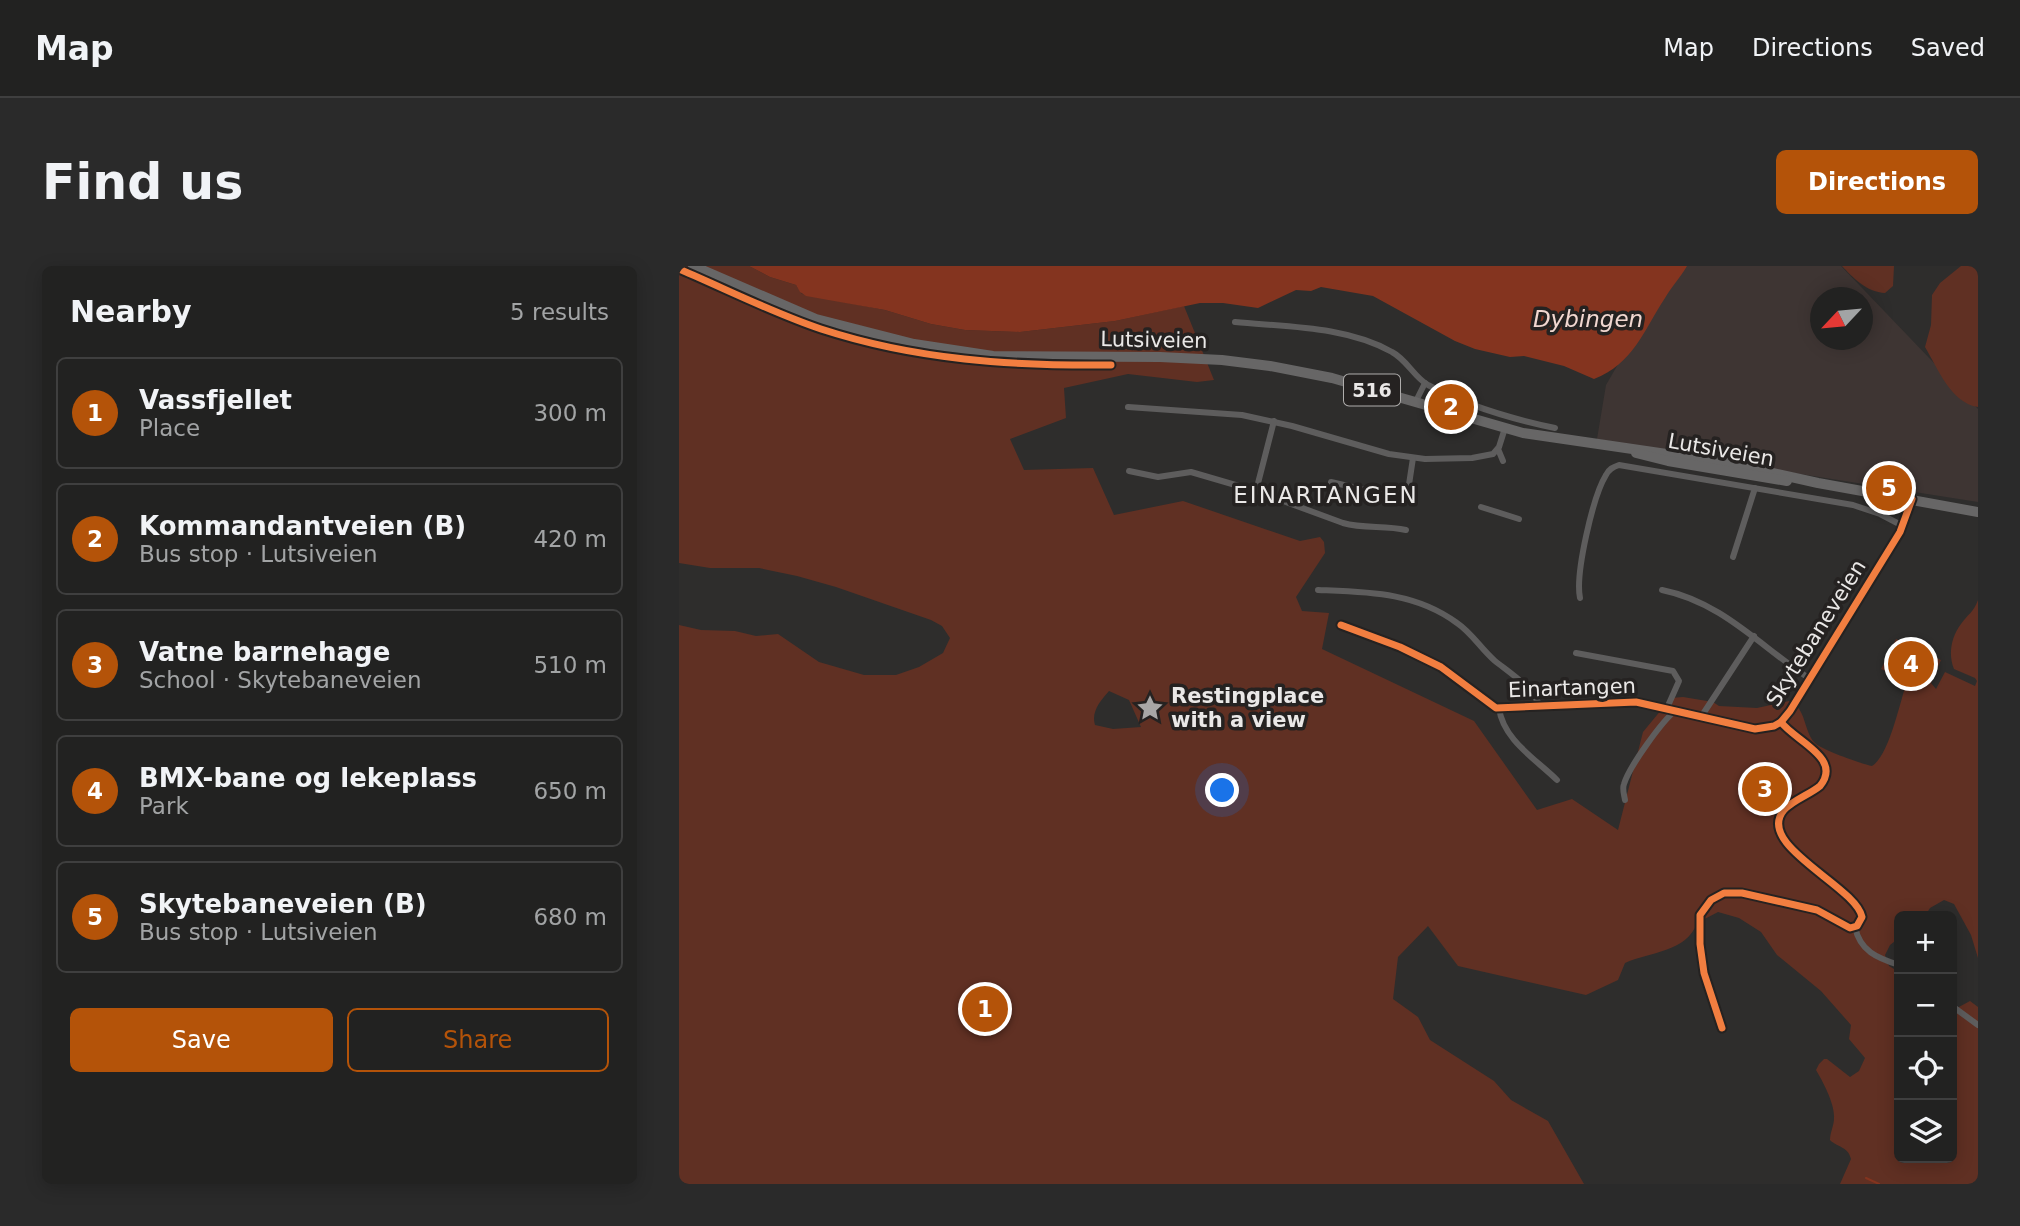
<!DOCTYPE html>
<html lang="en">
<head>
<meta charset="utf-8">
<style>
  :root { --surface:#222221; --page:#2a2a2a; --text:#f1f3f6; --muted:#a2a4a5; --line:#3f3f3f; --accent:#b45309 }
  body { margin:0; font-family:"DejaVu Sans",sans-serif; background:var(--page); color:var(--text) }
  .controls { position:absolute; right:21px; bottom:21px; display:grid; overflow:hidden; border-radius:10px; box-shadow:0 4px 18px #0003 }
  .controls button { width:63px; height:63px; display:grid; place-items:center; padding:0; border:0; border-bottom:2px solid var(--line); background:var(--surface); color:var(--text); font:35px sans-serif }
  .compass { position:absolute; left:1131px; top:21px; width:63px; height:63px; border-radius:50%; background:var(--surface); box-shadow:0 4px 18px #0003; rotate:244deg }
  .you { position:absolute; left:544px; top:525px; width:24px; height:24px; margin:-18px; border:5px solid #fff; border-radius:50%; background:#1a73e8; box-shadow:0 0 0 10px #1a73e833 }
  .badge { display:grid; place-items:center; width:46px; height:46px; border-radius:50%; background:var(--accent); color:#fff; font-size:23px; font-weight:700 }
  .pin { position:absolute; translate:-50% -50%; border:4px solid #fff; box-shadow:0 2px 7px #0006 }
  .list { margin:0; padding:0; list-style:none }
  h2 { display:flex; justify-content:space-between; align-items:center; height:91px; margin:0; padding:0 28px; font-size:30px }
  h2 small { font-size:23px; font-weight:400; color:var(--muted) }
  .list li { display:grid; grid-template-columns:46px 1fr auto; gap:21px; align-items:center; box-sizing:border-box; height:112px; margin:0 14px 14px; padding:0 14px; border:2px solid var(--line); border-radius:10px }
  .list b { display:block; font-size:26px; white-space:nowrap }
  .list p { margin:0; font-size:23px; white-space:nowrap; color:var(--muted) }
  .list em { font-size:23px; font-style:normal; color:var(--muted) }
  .actions { display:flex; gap:14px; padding:21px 28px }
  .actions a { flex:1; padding:16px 0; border:2px solid var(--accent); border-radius:10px; text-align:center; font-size:24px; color:var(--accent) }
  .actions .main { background:var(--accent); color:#fff }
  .icon { flex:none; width:38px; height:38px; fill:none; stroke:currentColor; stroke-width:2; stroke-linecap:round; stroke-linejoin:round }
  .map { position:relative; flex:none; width:1299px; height:918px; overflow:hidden; border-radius:10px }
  header { display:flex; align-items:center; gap:42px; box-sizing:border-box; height:98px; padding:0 35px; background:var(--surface); border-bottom:2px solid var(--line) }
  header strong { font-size:33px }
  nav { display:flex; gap:38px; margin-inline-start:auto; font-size:24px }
  .intro { display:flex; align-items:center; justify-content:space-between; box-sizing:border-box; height:168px; padding:0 42px }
  h1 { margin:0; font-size:49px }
  .button { padding:18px 32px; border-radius:10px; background:var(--accent); color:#fff; font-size:24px; font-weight:700 }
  main { display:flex; gap:42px; padding:0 42px }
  aside { flex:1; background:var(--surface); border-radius:10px; box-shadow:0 4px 18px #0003 }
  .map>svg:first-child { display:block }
  .built { fill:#3e3533; fill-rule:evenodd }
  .green { fill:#603023; fill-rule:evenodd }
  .water { fill:#84341f }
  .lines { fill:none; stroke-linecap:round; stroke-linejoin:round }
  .stream { stroke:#84341f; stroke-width:2 }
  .minor { stroke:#5e5d5d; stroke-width:6 }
  .primary { stroke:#676666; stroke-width:10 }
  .cycleway-casing { stroke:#252221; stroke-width:11 }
  .cycleway { stroke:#f27e40; stroke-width:7 }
  .labels { text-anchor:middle; stroke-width:7; stroke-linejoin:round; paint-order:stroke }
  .shield { fill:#252221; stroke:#afadac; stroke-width:2 }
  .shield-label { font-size:19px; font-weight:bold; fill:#eae8e7 }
  .street-label { font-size:21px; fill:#eae8e7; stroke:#252221 }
  .poi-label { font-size:21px; font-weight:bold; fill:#eae8e7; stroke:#252221; text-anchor:start }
  .water-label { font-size:23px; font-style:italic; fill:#f1d7d0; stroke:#252221 }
  .neighbourhood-label { font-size:23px; letter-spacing:2px; fill:#eae8e7; stroke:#252221 }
</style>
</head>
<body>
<header>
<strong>Map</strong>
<nav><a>Map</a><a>Directions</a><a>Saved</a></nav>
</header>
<div class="intro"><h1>Find us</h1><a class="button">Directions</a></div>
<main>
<aside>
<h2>Nearby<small>5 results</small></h2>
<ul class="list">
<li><span class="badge">1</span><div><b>Vassfjellet</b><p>Place</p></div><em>300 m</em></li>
<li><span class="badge">2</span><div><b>Kommandantveien (B)</b><p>Bus stop · Lutsiveien</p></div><em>420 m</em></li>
<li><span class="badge">3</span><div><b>Vatne barnehage</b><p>School · Skytebaneveien</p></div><em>510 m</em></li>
<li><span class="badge">4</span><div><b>BMX-bane og lekeplass</b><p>Park</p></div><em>650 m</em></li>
<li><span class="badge">5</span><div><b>Skytebaneveien (B)</b><p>Bus stop · Lutsiveien</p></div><em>680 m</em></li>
</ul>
<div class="actions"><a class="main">Save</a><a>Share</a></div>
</aside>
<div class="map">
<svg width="1299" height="918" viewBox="0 0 1299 918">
  <rect width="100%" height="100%" fill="#2e2d2c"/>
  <path class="built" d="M996,0H1162L1299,143V236L1025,193L918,173L927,119ZM1142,32H1184V74H1142Z"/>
  <g class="green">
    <path d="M0,0H70L91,11L117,19L123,28L206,44L252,58L286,64L341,66L436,55L505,40L535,114L518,116L449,108L385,122L387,152L331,173L345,204L414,202L435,249L504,235L621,275L641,271L645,276L646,287L617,331L623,345L650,347L643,383L795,455L858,544L893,533L939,564L964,466L992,432L1004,431L1034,436L1040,440L1078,442L1110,435C1128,442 1124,465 1136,477C1143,484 1183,498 1193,500C1210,490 1221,436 1228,415L1202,403L1217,373L1262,394L1252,417L1257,423L1266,406L1296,420L1298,415L1296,412L1275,403C1269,389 1272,371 1282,358C1288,349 1295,346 1299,334V692L1292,669L1275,638L1265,634L1251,642L1246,650H1220V672L1211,679L1206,689L1210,700L1220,706V892H1273V742H1278L1291,735L1299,741V918H1161L1172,893C1169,880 1159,882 1151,874C1151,866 1155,860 1155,852C1156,838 1144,816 1137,804L1140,798L1145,793H1148L1171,811L1180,805L1186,792L1170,773L1172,759L1142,725L1098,689L1082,666L1060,652L1039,646L1018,657C1008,686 970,686 946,697L939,714L907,729L779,700L749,660L719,691L714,733L739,751L751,774L815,815L832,834L869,855L905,918H0V359L22,364L56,365L77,370L99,368L140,396L185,409H217L240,401L264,387L271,372L263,360L252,354L157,321L118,310L80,302H31L0,297ZM430,425L450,434L462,461L434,463L416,459C412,446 421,435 430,425Z"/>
    <path d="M1163,0H1215L1214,20L1206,27C1188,26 1175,13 1163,0Z"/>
    <path d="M1282,0H1299V141C1272,137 1259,103 1246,81L1252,59L1253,29L1261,17Z"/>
  </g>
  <path class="water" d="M70,0H1008C1002,11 992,21 986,32C965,64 954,98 915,113L885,100L845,90L831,91L796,83L776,75L694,30L642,21L632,25L617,24L579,42L544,37H521L436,55L341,66L286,64L252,58L206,44L127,30L121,26L117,19L91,11Z"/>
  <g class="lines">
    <polyline class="stream" points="1187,912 1200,918"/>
    <g class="minor">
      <path d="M556,56C607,61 667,60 713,86C728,94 735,111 749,119C788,140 833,153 876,162"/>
      <polyline points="736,137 746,117"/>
      <polyline points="449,141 563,149 613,160 710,188 746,193 793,192 814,188 820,181 826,162"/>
      <polyline points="819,183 824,195"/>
      <path d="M450,205L479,211L512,206L577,225L664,257C685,263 706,259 727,264"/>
      <polyline points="652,216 682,223 729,225 734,192"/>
      <polyline points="577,225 595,155"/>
      <polyline points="802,241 840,253"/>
      <polyline points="1054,291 1076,222"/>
      <path d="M639,324C689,326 736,326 778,357C793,367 802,383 816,395C831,407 855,422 861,441"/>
      <path d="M983,324C1043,336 1082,381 1131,413"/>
      <path d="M901,332C896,308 914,230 927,209C930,203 934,201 940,199L1174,239L1201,248L1224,260"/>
      <polyline points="662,359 721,381 762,401 817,442 957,436 1076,463 1095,460 1102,456 1111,445 1221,266 1233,233"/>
      <polyline points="897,387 994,405 1000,415 988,442"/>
      <path d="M820,442C824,474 858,494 878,514"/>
      <polyline points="1022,451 1075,370"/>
      <path d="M946,534C945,528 943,523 945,518C950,501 983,455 997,444"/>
      <path d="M1176,661C1181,685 1198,692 1220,699"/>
      <polyline points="1273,740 1299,759"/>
      <path d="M1043,762L1025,707L1021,678V649L1032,634L1045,627H1063L1138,644L1171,662L1178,660L1183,651C1177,620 1075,579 1105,544C1114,534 1130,529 1141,520C1164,492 1116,475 1102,456"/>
    </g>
    <g class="primary">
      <polyline points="14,0 137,53 235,78 314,90 481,91 543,94 591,100 653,112 844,167 1049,197 1139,217 1299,246"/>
      <polyline points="957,187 989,195 1108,215"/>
    </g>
    <defs>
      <g id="cycleway">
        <path d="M0,3C47,23 94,47 142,63C237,94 333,100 432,99"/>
        <polyline points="662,359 721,381 762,401 817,442 957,436 1076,463 1095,460 1102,456 1111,445 1221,266 1233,233"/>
        <path d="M1043,762L1025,707L1021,678V649L1032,634L1045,627H1063L1138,644L1171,662L1178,660L1183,651C1177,620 1075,579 1105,544C1114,534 1130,529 1141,520C1164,492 1116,475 1102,456"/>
      </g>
    </defs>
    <use href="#cycleway" class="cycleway-casing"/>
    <use href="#cycleway" class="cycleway"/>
  </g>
  <defs>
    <symbol id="sight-bare" viewBox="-9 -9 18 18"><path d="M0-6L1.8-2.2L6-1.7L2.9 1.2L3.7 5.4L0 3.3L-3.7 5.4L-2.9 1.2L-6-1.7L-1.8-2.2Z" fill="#a8a7a6" stroke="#252221" stroke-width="2.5" paint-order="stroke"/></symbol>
  </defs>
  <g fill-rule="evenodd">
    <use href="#sight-bare" x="452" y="423" width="38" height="38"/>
  </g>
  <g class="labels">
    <rect class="shield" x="665" y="108.5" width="56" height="31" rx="5"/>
    <g class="shield-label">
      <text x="693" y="131">516</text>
    </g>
    <g class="street-label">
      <text transform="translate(475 74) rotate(1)" y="7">Lutsiveien</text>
      <text transform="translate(1042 184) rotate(10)" y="7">Lutsiveien</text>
      <text transform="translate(1137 367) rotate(-58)" y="7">Skytebaneveien</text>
      <text transform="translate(893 422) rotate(-2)" y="7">Einartangen</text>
    </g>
    <g class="poi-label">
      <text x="492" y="437">Restingplace<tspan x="492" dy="24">with a view</tspan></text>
    </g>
    <g class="water-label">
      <text x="909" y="61">Dybingen</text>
    </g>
    <g class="neighbourhood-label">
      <text x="647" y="237">EINARTANGEN</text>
    </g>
  </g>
</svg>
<div class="controls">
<button>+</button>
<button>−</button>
<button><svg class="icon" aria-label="locate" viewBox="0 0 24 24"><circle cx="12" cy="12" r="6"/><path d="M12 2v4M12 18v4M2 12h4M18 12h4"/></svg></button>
<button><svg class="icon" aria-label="layers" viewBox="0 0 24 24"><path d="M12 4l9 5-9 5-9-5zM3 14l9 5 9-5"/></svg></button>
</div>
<svg class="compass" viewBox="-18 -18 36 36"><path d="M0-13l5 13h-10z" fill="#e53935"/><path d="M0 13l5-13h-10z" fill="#a2a4a5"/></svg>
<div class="you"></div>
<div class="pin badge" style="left:306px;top:743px">1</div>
<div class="pin badge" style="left:772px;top:141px">2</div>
<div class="pin badge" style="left:1086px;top:523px">3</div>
<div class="pin badge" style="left:1232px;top:398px">4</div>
<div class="pin badge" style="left:1210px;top:222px">5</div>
</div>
</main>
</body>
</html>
